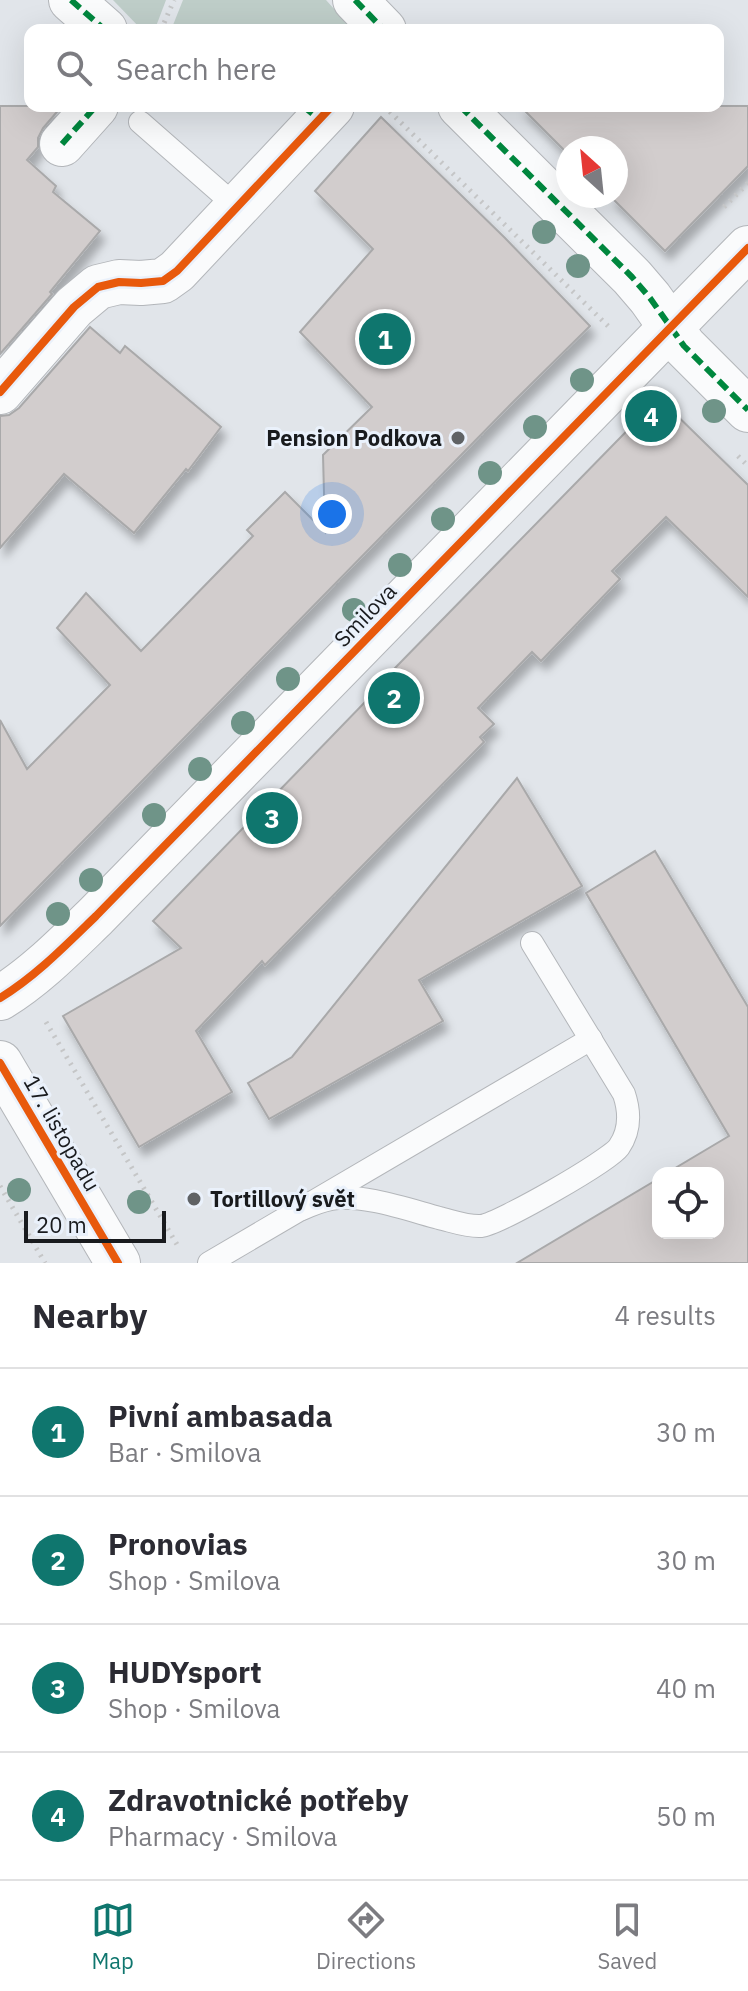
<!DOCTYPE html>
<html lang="en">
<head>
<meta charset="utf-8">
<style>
  :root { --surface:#fff; --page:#f7f7f7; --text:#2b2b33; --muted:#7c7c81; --line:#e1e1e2; --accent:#0f766e }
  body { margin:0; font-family:"IBM Plex Sans",sans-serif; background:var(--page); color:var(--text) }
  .controls { position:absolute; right:24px; bottom:24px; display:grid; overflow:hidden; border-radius:16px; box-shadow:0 8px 32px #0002 }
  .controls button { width:72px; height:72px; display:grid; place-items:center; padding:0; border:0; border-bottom:2px solid var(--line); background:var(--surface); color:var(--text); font:40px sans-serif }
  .compass { position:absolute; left:556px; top:136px; width:72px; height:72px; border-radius:50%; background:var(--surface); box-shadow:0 8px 32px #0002; rotate:333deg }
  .scale { position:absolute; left:24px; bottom:20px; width:142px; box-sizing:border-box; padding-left:8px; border:4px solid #191b1e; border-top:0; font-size:22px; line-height:28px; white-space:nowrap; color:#191b1e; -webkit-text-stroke:6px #eaf1fb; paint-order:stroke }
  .you { position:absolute; left:332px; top:514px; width:28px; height:28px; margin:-20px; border:6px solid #fff; border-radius:50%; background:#1a73e8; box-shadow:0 0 0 12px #1a73e833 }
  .badge { display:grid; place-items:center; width:52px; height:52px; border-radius:50%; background:var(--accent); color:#fff; font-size:26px; font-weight:700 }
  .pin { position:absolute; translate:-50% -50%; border:4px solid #fff; box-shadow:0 2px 8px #0006 }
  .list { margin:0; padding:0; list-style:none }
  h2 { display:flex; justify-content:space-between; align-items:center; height:104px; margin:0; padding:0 32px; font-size:34px }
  h2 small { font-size:26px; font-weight:400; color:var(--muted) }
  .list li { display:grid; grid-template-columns:52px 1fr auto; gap:24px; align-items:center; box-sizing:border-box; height:128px; padding:0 32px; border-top:2px solid var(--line) }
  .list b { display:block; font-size:30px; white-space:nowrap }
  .list p { margin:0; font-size:26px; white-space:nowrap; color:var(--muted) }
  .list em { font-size:26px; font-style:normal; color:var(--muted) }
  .icon { flex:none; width:44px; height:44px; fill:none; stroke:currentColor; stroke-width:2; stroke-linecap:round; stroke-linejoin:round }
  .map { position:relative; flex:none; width:748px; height:1263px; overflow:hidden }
  .search { position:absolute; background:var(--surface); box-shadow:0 8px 32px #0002; left:24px; right:24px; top:24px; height:88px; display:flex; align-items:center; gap:20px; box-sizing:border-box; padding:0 28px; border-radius:16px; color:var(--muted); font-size:30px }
  .sheet { height:616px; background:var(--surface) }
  nav { display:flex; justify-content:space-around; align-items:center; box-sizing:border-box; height:112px; border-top:2px solid var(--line); background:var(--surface); font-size:22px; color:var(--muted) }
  nav a { display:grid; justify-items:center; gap:4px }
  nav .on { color:var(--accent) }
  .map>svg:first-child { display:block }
  .green { fill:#becdc8 }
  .building { fill:#d2cdcd; stroke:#a9a9aa; stroke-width:2; filter:url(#shadow) }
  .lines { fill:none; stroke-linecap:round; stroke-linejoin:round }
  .service-casing { stroke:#b3b6ba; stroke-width:24 }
  .minor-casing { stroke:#b3b6ba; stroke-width:46 }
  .secondary-casing { stroke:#b3b6ba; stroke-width:46 }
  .path { stroke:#c5c6c7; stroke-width:5; stroke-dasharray:2 6; stroke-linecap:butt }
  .service { stroke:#fafbfc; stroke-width:22 }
  .minor { stroke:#fafbfc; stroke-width:44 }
  .secondary { stroke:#fafbfc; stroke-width:44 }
  .quiet { stroke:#00873e; stroke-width:6; stroke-dasharray:12 6; stroke-linecap:butt }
  .cycleway-casing { stroke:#eaf1fb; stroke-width:13 }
  .cycleway { stroke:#e8590c; stroke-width:8 }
  .tree { fill:#6f9488 }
  .poi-dot { fill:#5f6265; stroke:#eaf1fb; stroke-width:3 }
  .labels { text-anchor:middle; stroke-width:6; stroke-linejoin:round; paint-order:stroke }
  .poi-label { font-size:22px; font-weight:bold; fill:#191b1e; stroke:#eaf1fb; text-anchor:end }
  .street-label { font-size:22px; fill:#191b1e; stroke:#eaf1fb }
</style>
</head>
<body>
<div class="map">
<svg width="748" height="1263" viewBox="0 0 748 1263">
  <defs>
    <filter id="shadow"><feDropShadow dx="5" dy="9" stdDeviation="4" flood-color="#0004"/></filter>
  </defs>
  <rect width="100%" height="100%" fill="#e1e5ea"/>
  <g class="green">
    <polygon points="113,0 166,0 155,29 142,30"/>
    <path d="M183,0H326L353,30H218C202,26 188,30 171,30Z"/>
  </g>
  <g class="building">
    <polygon points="0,106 62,106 43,128 38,138 38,147 27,160 56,186 53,192 100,231 50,292 52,294 0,354"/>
    <polygon points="520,106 748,106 748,166 665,251 610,196 616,196 616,148 568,148 568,154"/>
    <polygon points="381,117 505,238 590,326 513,402 0,926 0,720 27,769 110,685 57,628 86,593 141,651 253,536 247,530 285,492 325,532 323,455 372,407 300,332 373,249 315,191"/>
    <polygon points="90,327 120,353 125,346 221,427 188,471 186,469 134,533 64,474 0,548 0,416 9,415 19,408"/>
    <polygon points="659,398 748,485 748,597 666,517 612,571 620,579 541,661 532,652 478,708 494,724 480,737 484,742 265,965 262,961 196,1031 232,1092 139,1147 63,1016 181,948 153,921 397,669 395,668"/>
    <polygon points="517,778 582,886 419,980 443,1021 269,1119 248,1083 292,1057"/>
    <polygon points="655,851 748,1007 748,1263 517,1263 658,1179 658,1233 718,1233 718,1173 667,1173 729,1136 586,893"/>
  </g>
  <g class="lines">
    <defs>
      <g id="service">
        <polyline points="140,122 237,207"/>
        <path d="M302,1209C311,1205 321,1201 331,1199C361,1193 409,1210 439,1218C452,1221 468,1227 481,1226C499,1224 609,1161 619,1147C630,1131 630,1112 624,1094L532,943"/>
        <polyline points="209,1263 591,1039"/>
      </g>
      <g id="minor">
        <polyline points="71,0 105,30"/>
        <polyline points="355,0 384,30"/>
        <polyline points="460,106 632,277 650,298 684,346 748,410"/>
        <polyline points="62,144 96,106"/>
        <polyline points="0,392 74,307 98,287 119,282 141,283 163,281 177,271 332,106"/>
        <path d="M0,998C36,976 66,945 96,916L748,248"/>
      </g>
      <polyline id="secondary" points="0,1063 118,1263"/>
    </defs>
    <use href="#service" class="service-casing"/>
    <use href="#minor" class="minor-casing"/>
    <use href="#secondary" class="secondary-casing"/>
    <g class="path">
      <polyline points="161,30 174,0"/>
      <polyline points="384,106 609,327"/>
      <polyline points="724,207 748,183"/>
      <polyline points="738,456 748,466"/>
      <polyline points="46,1022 179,1248"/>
      <polyline points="0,1186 45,1263"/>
    </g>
    <use href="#service" class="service"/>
    <use href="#minor" class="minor"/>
    <use href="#secondary" class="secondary"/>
    <g class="quiet">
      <polyline points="71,0 105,30"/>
      <polyline points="355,0 384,30"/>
      <polyline points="303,106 319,119"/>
      <polyline points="460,106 632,277 650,298 684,346 748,410"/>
      <polyline points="62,144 96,106"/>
    </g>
    <defs>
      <g id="cycleway">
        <polyline points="0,392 74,307 98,287 119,282 141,283 163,281 177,271 332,106"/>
        <path d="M0,998C36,976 66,945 96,916L748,248"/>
        <polyline points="0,1063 118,1263"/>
      </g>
    </defs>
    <use href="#cycleway" class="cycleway-casing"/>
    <use href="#cycleway" class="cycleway"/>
  </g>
  <g class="tree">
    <circle cx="544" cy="232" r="12"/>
    <circle cx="578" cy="266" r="12"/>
    <circle cx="582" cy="380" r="12"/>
    <circle cx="714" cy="411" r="12"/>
    <circle cx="535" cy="427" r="12"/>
    <circle cx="490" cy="473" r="12"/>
    <circle cx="443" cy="519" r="12"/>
    <circle cx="400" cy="565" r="12"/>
    <circle cx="354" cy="610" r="12"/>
    <circle cx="288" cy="679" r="12"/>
    <circle cx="243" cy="723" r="12"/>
    <circle cx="200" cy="769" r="12"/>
    <circle cx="154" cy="815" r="12"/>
    <circle cx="91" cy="880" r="12"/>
    <circle cx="58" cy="914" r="12"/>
    <circle cx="19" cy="1190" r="12"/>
    <circle cx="139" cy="1202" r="12"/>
  </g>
  <g class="poi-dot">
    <circle cx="458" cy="438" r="8"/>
    <circle cx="194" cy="1199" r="8"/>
  </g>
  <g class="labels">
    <g class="poi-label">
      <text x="442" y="446">Pension Podkova</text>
      <text x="210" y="1207" text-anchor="start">Tortillový svět</text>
    </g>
    <g class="street-label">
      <text transform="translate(365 615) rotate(-46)" y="8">Smilova</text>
      <text transform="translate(62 1133) rotate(60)" y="8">17. listopadu</text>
    </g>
  </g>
</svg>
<div class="controls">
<button><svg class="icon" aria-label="locate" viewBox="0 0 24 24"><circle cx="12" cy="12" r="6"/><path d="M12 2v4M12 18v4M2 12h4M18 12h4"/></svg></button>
</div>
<svg class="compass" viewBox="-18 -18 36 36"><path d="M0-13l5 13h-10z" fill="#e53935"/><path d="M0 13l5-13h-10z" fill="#7c7c81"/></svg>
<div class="scale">20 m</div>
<div class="you"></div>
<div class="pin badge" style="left:385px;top:339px">1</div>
<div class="pin badge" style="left:394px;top:698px">2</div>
<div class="pin badge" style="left:272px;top:818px">3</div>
<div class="pin badge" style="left:651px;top:416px">4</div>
<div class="search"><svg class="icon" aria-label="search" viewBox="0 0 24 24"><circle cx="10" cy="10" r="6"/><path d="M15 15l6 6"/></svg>Search here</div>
</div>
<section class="sheet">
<h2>Nearby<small>4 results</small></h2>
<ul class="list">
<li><span class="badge">1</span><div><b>Pivní ambasada</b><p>Bar · Smilova</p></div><em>30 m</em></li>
<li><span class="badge">2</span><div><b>Pronovias</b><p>Shop · Smilova</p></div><em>30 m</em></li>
<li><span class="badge">3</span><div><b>HUDYsport</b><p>Shop · Smilova</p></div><em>40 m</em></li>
<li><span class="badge">4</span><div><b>Zdravotnické potřeby</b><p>Pharmacy · Smilova</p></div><em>50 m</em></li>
</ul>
</section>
<nav>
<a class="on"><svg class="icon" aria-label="map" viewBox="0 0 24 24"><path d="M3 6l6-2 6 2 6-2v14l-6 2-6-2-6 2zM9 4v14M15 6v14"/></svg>Map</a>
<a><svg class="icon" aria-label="directions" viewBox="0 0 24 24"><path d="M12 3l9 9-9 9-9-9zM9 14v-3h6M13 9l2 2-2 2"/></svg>Directions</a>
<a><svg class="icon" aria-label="saved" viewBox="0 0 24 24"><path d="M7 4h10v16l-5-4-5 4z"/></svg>Saved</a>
</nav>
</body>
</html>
